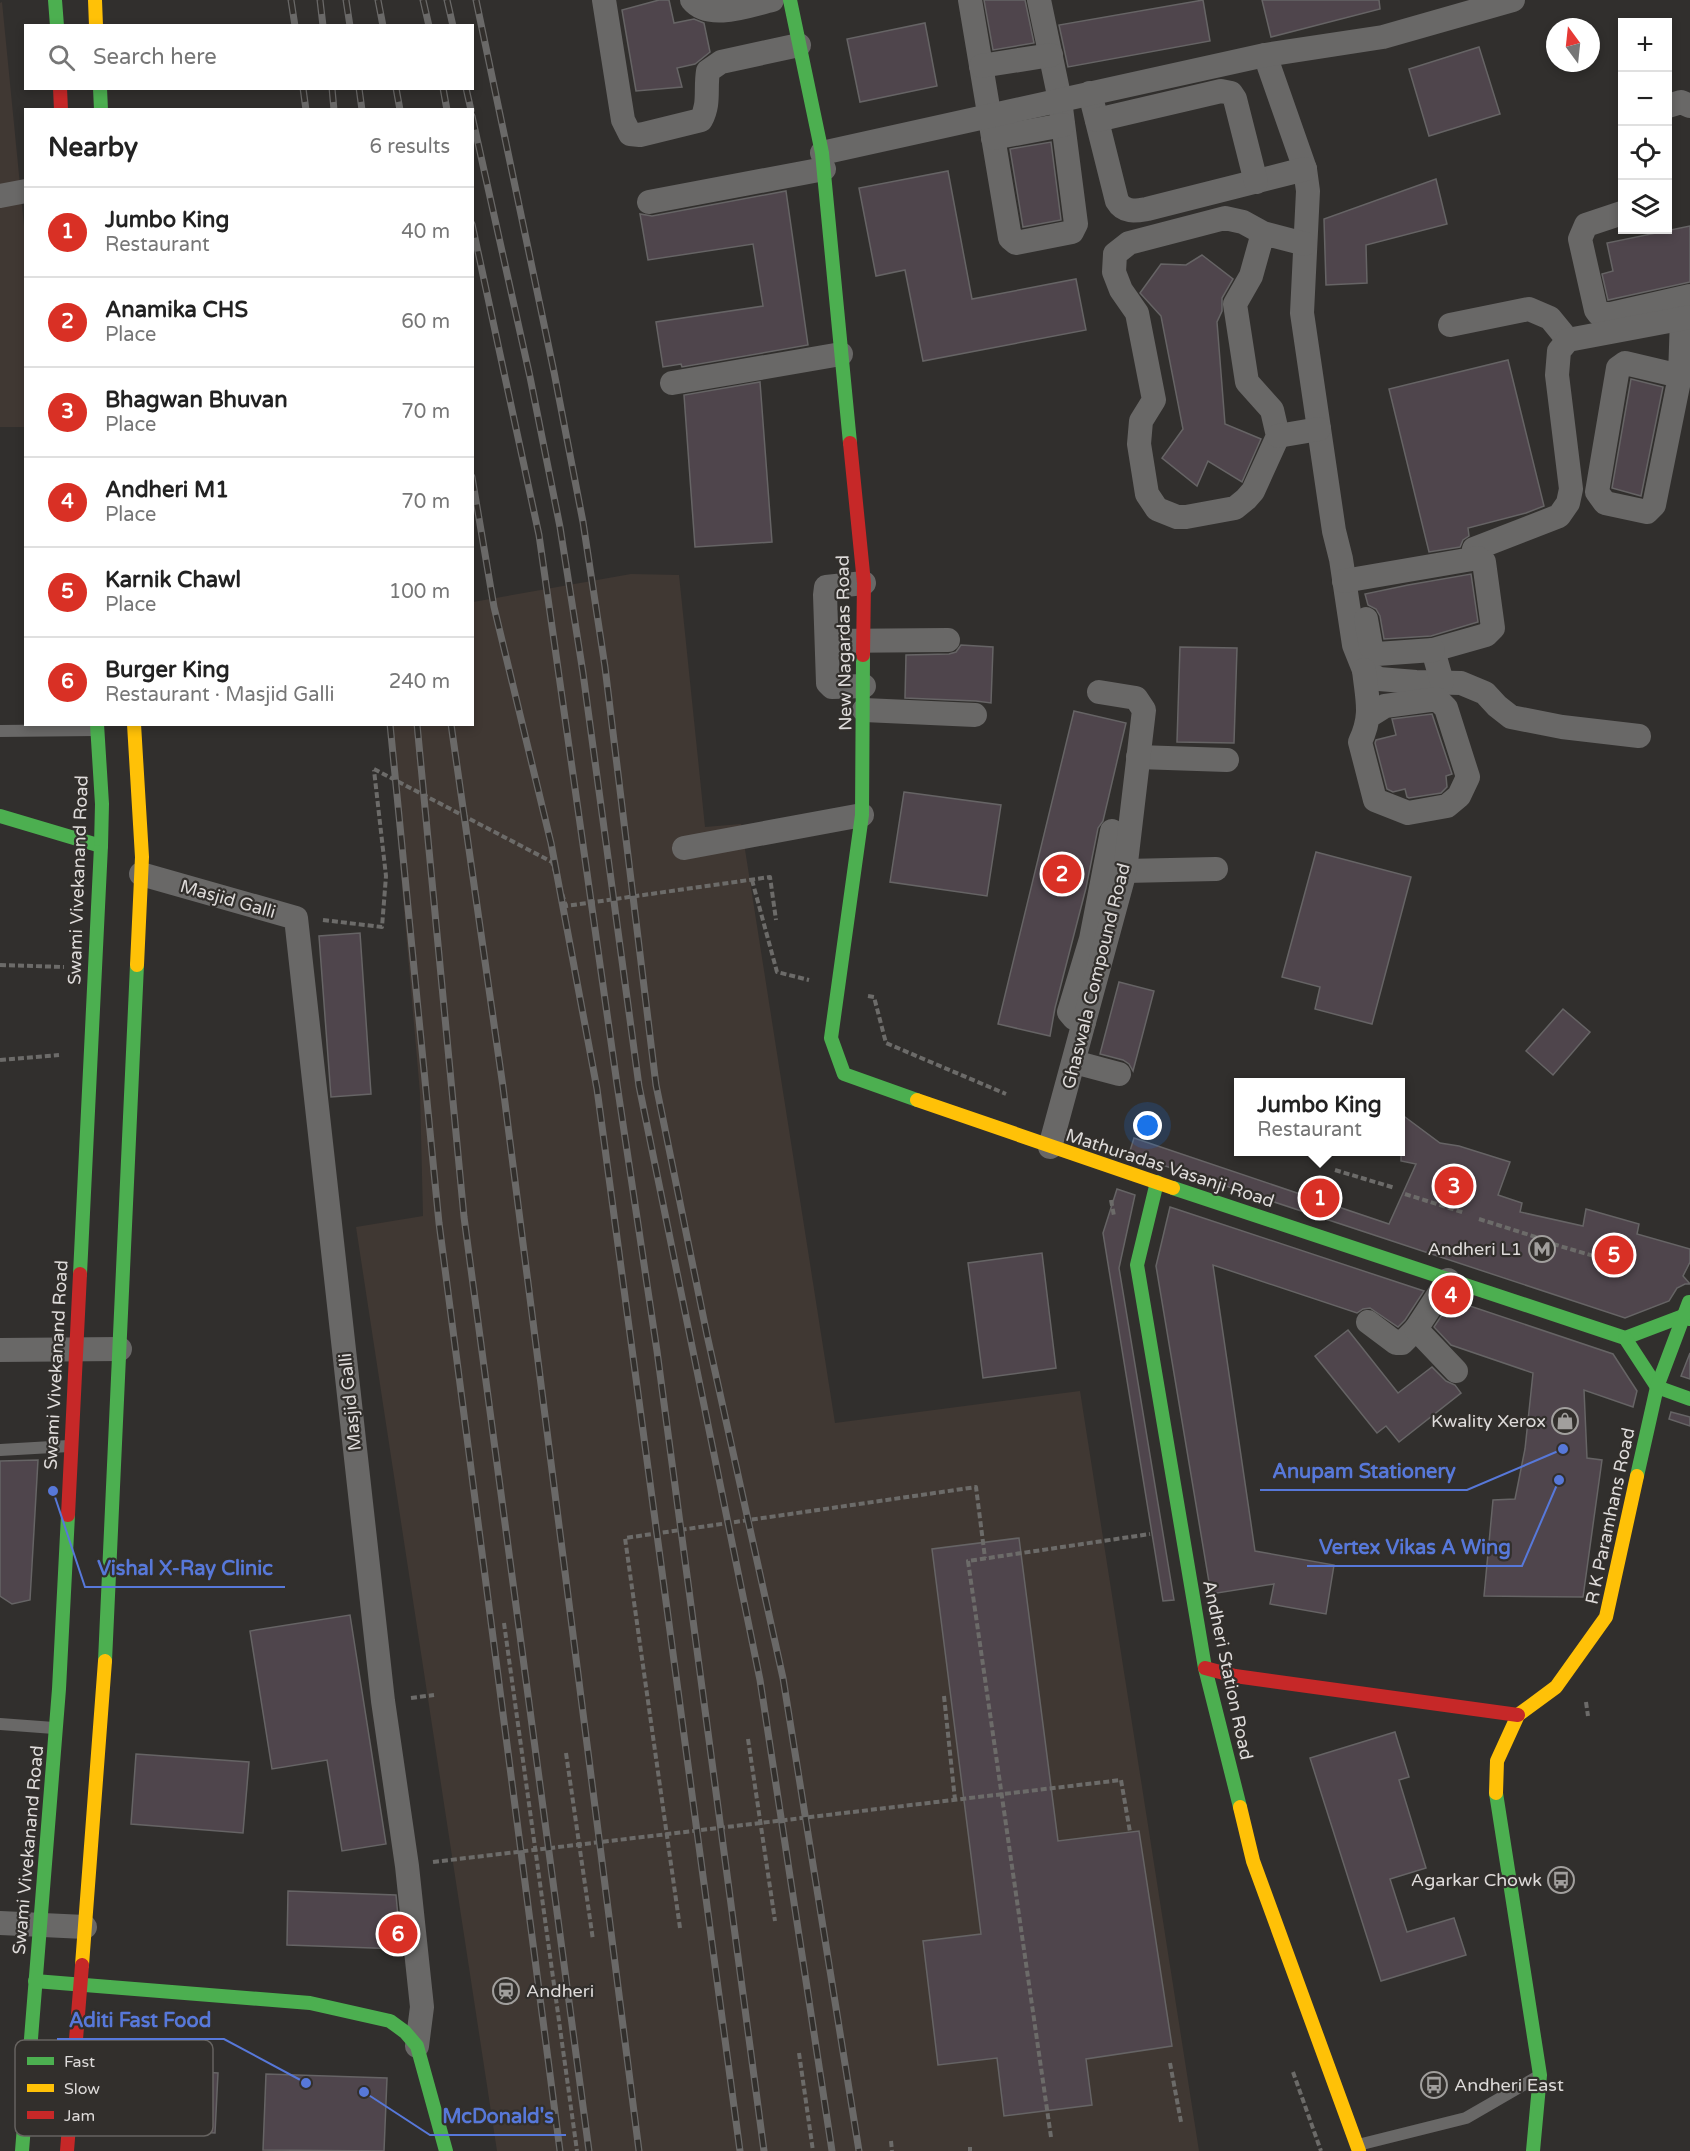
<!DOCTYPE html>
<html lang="en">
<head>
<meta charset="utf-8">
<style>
  :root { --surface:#fff; --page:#f6f6f6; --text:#222; --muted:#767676; --line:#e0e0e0; --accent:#d93025 }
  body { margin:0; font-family:"Varela Round",sans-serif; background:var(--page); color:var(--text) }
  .controls { position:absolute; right:18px; top:18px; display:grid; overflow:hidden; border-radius:0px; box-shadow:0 3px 9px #0003 }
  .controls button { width:54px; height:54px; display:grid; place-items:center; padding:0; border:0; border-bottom:2px solid var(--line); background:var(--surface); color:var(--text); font:30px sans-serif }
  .compass { position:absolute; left:1546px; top:18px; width:54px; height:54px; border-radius:50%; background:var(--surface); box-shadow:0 3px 9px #0003; rotate:345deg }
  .you { position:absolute; left:1148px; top:1126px; width:21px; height:21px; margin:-15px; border:4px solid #fff; border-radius:50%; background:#1a73e8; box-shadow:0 0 0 9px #1a73e833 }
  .badge { display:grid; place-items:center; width:39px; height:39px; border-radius:50%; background:var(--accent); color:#fff; font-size:20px; font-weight:700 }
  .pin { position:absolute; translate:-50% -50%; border:3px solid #fff; box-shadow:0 2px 6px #0006 }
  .popup { position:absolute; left:1234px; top:1078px; width:171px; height:78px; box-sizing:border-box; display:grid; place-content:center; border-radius:0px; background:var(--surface); filter:drop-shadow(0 2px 4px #0005); font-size:20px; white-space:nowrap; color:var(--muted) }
  .popup b { font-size:22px; color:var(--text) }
  .popup::after { content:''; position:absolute; left:50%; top:100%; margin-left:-12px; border:12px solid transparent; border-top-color:var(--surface) }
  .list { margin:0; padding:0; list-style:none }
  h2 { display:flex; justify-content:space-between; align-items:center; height:78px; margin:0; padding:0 24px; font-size:26px }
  h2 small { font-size:20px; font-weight:400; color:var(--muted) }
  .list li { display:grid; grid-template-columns:39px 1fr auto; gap:18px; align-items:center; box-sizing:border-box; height:90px; padding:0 24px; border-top:2px solid var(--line) }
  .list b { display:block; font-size:22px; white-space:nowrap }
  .list p { margin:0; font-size:20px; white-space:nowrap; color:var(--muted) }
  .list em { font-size:20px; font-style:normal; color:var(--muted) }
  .icon { flex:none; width:33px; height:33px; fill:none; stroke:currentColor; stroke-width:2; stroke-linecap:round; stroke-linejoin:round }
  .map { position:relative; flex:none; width:1690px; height:2151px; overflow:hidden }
  .search { position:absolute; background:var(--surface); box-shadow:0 3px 9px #0003; left:24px; top:24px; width:450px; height:66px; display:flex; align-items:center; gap:15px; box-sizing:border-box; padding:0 21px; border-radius:0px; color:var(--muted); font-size:22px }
  .panel { position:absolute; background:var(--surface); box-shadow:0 3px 9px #0003; left:24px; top:108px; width:450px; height:618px; border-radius:0px }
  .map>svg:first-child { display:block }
  .built { fill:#403833 }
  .building { fill:#4f454c; stroke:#666465; stroke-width:1.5 }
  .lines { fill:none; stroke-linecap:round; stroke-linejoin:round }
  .path { stroke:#6c6b69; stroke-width:4; stroke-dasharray:6 3; stroke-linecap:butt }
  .lane { stroke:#696867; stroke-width:12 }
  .street { stroke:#696867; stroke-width:24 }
  .fast { stroke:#4caf50; stroke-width:14 }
  .slow { stroke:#ffc107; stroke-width:14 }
  .jam { stroke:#c62828; stroke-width:14 }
  .rail-casing { stroke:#6a6968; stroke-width:7 }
  .rail { stroke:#322f2c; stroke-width:4.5; stroke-dasharray:14; stroke-linecap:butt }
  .labels { text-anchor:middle; stroke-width:4.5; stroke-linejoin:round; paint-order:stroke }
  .street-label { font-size:18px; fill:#dedbda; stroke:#322f2c }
  .poi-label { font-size:18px; fill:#dedbda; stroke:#322f2c; text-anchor:end }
  .key { fill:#322f2c; stroke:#666360; stroke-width:1.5 }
  .key-label { font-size:16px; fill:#dedbda }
  .leader { fill:none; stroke:#5778d9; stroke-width:2 }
  .callout-dot { fill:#5778d9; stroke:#322f2c; stroke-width:2 }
  .callout-label { font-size:20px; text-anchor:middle; font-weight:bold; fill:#5778d9; stroke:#322f2c; stroke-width:4.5; stroke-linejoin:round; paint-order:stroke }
</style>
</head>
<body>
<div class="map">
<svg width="1690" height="2151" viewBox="0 0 1690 2151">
  <rect width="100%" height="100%" fill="#312f2d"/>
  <g class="built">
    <polygon points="2,2 26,246 25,427 0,427 0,3"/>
    <polygon points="631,574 679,575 705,827 741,824 835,1423 1080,1391 1199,2151 497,2151 356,1227 423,1216 420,1093 388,725 472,724 473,602"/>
  </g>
  <g class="building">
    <polygon points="659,0 669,0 674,23 694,19 704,23 710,52 695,64 677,68 682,87 636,91 622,10"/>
    <polygon points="984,0 1025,0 1034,43 993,50"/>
    <polygon points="1203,0 1210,41 1068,67 1059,25"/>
    <polygon points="1262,0 1379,0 1380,9 1271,37"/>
    <polygon points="925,23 937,86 860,102 847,39"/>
    <polygon points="1479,47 1500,114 1429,136 1409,69"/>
    <polygon points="1051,142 1061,220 1023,227 1010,149"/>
    <polygon points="948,171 972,299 1076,279 1086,330 923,361 905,270 876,276 859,188"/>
    <polygon points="1436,179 1447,224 1366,245 1367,283 1326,285 1324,219"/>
    <polygon points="786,191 808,345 682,367 681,364 663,367 656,322 763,306 753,244 648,260 640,214 652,216"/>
    <polygon points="1690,226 1690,282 1608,300 1602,274 1613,271 1607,243"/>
    <polygon points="1202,255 1233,279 1222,298 1222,311 1217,322 1225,424 1261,439 1242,482 1208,461 1197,486 1162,458 1183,429 1161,316 1140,293 1161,264 1186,265"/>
    <polygon points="1508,360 1544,506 1526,513 1468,528 1469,536 1463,540 1460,547 1429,552 1389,389"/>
    <polygon points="1631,379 1663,387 1641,496 1612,488"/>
    <polygon points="760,382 772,542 695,547 684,395"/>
    <polygon points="1471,574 1478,622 1431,636 1384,639 1380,616 1376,609 1368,605 1365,594 1408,585"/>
    <polygon points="961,645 993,647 991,703 976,701 905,698 906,655 949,654 956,652"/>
    <polygon points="1180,647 1237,648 1234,743 1177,742"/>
    <polygon points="1074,711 1126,723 1103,821 1098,828 1086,888 1055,1008 1050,1036 998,1024"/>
    <polygon points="1432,714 1452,774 1446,776 1447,787 1441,793 1409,798 1407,797 1405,789 1393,792 1387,789 1375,743 1376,740 1396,735 1392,719"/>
    <polygon points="904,792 1001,805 987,896 890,882"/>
    <polygon points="1316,852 1411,877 1372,1024 1315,1009 1320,987 1282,977"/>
    <polygon points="360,933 371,1094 331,1097 319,936"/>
    <polygon points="1119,982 1154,991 1133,1071 1129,1064 1123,1060 1100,1054"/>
    <polygon points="1563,1009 1590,1032 1553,1075 1526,1051"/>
    <polygon points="1401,1114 1440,1143 1459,1146 1510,1162 1498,1195 1522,1203 1520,1212 1583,1226 1586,1209 1639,1224 1637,1234 1690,1249 1690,1262 1683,1276 1690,1284 1685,1284 1677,1288 1669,1301 1625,1318 1129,1154 1134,1138 1389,1224 1416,1164 1401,1161"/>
    <polygon points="1117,1189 1135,1195 1119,1268 1174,1600 1163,1601 1103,1233"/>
    <polygon points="1170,1207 1424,1291 1405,1320 1398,1327 1370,1308 1363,1309 1357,1313 1213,1265 1255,1551 1334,1565 1326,1614 1270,1604 1274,1584 1211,1594 1156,1266"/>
    <polygon points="1042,1253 1056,1368 983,1378 968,1263"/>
    <polygon points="1452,1300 1613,1354 1637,1391 1633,1407 1584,1390 1587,1458 1602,1460 1583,1597 1484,1596 1493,1500 1515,1499 1525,1449 1533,1373 1451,1345 1434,1327"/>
    <polygon points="1348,1330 1398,1393 1432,1367 1446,1381 1455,1385 1461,1393 1399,1442 1386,1426 1377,1433 1315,1356"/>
    <polygon points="1690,1353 1690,1379 1681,1376"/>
    <polygon points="1671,1412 1690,1417 1690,1426 1669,1419"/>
    <polygon points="38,1460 30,1600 12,1604 0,1596 0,1461"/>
    <polygon points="1019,1538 1058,1841 1139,1831 1172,2046 1086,2059 1092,2105 1004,2116 997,2058 938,2065 923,1941 981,1934 932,1549"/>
    <polygon points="350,1615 386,1844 342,1851 327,1760 272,1769 250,1631"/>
    <polygon points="1395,1732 1409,1777 1399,1780 1426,1868 1390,1879 1407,1932 1454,1918 1466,1955 1381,1981 1310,1758"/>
    <polygon points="136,1754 249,1762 243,1833 131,1824"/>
    <polygon points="288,1891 396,1895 401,1949 287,1945"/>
    <polygon points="140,2069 218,2073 215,2133 138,2129"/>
    <polygon points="266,2074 387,2078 384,2151 263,2150"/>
  </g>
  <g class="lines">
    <g class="path">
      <polyline points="374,769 552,862 566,906 770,877 776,920"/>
      <polyline points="752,880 777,972 809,980"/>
      <polyline points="323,920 382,927 386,876 374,770"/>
      <polyline points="0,965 64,967"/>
      <polyline points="868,996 874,997 886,1043 1006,1094"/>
      <polyline points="0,1060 59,1055"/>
      <polyline points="1335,1170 1395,1188"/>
      <polyline points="1405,1194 1465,1213"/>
      <polyline points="1111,1200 1114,1216"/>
      <polyline points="1479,1219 1539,1238"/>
      <polyline points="1553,1244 1614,1262"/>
      <polyline points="504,1623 577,2151"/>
      <polyline points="944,1696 955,1800"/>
      <polyline points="411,1698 434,1695"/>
      <polyline points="1586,1702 1588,1716"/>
      <polyline points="748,1739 775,1921"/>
      <polyline points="566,1753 593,1940"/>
      <polyline points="433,1862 1121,1780 1130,1832"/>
      <polyline points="680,1928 625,1538 976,1487 985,1558"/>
      <polyline points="799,2053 813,2151"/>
      <polyline points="1170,2063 1181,2122"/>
      <polyline points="1293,2072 1321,2151"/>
      <polyline points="1051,2137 968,1561 1150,1534"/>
      <polyline points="891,2141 892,2151"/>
      <polyline points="970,2147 970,2151"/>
    </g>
    <g class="lane">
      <polyline points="0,731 96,730"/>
      <polyline points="0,1450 69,1446"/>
      <polyline points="0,1724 54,1728"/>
      <polyline points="1358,2145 1466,2118 1537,2077"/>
    </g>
    <g class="street">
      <path d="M604,0L623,120L630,134L640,135L701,120C710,103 705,90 708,71L721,62L799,45"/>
      <path d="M692,0C709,21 750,5 772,0"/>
      <polyline points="970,0 1010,238 1016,243 1072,232 1076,224 1060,100 1039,0"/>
      <polyline points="1265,55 1305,169 1308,191 1302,313 1334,531 1341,559 1354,645 1364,670 1379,679 1416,682 1461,683 1485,693 1497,706 1511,717 1562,727 1639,736"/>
      <polyline points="981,66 1051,55"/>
      <path d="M1090,93L1117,201C1124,213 1135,211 1147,209L1305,169"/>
      <polyline points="1668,106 1681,102 1690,106"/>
      <polyline points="1097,120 1221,91 1231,93 1235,99 1256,182"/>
      <polyline points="993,138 1063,125"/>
      <polyline points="822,153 1265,55 1383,37 1513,0"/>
      <polyline points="0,196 26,191"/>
      <polyline points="649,202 824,169"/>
      <polyline points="1622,213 1586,225 1580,239 1596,310 1599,314 1611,314 1690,296"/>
      <polyline points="1263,233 1251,276 1235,304 1247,382 1272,410 1278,436 1253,491 1246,499 1235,508 1186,517 1177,517 1157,509 1147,494 1139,444 1141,421 1154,400 1137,313 1121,290 1114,272 1115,254 1129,243 1225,218 1243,222 1263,233 1305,244"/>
      <polyline points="1450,325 1529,309 1550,318 1568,340"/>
      <polyline points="1680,376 1625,363 1618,368 1597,492 1605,503 1647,512 1654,505 1680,376 1682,318"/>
      <polyline points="672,383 841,354"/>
      <polyline points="1278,436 1319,429"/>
      <polyline points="1474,549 1559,516 1568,503 1571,489 1557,375 1559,351 1568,340 1690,317"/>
      <polyline points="1344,581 1478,558 1484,562 1493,628 1486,635 1433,650 1442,682"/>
      <polyline points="1366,619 1371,647 1377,654 1433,650"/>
      <polyline points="827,641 948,640"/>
      <path d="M1364,670C1367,699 1373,715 1360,742L1375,800L1408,813L1447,806L1459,796L1468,777L1446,708L1437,699L1385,706L1369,716"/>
      <polyline points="864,686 832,687 828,683 825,595 826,587 864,583"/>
      <polyline points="864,710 975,715"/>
      <polyline points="1138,757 1227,760"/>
      <polyline points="684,848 862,815"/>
      <polyline points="1125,871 1216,869"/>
      <polyline points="141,874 296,918 383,1701 407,1866 422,2007 417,2046"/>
      <polyline points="1084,1022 1074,1018 1069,1012 1091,939 1112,831"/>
      <polyline points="1074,1062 1119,1074"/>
      <polyline points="1050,1147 1125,871 1144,710 1136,698 1099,692"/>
      <polyline points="1368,1322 1396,1343 1402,1343 1416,1329 1448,1280"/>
      <polyline points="1416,1329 1456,1371"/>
      <polyline points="0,1350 120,1349"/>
      <polyline points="0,1923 85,1927"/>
    </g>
    <g class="fast">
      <polyline points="55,0 57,26"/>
      <polyline points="790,0 822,153 850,443"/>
      <polyline points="100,88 101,110"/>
      <polyline points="863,655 862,815 831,1038 844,1074 917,1100"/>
      <polyline points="0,816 101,846"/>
      <polyline points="1157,1182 1137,1265 1205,1668 1240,1807"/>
      <polyline points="1173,1188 1625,1338 1683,1316 1690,1319"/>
      <polyline points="80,1274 101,846 102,804 97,724"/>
      <polyline points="1625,1338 1657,1387 1690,1399"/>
      <polyline points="1637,1476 1657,1387 1689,1302"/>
      <polyline points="105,1661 137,965"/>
      <polyline points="1496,1793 1540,2075 1533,2151"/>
      <polyline points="35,1981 310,2003 390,2021 405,2032 417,2046 446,2151"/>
      <polyline points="22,2151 59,1689 68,1515"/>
    </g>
    <g class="slow">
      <polyline points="95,0 96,26"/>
      <polyline points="134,724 142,857 137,965"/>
      <polyline points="917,1100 1173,1188"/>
      <polyline points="1496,1793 1497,1761 1518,1715 1556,1687 1606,1617 1637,1476"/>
      <polyline points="1240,1807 1253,1861 1359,2151"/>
      <polyline points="82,1965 105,1661"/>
    </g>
    <g class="jam">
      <polyline points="60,88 61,110"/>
      <polyline points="850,443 864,583 863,655"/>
      <polyline points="68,1515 80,1274"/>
      <polyline points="1205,1668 1235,1676 1518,1715"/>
      <polyline points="67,2151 82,1965"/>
    </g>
    <defs>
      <g id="rail">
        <polyline points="291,0 295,26"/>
        <polyline points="320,0 323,26"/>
        <polyline points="346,0 350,26"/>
        <polyline points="378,0 383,26"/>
        <polyline points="423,0 429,26"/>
        <polyline points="447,0 453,26"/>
        <polyline points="476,0 554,372 583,522 605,667 656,1085 707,1335 783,1678 859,2151"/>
        <polyline points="303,88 306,110"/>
        <polyline points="332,88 334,110"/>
        <polyline points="359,88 362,110"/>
        <polyline points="396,88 400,110"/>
        <polyline points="443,88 447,110"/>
        <polyline points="466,88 471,110"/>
        <polyline points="472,116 530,377 560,527 583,673 639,1086 760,1680 832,2151"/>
        <polyline points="472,224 539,535 617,1084 657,1351 764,2151"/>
        <polyline points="472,477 494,607 551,843 597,1089 740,2151"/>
        <polyline points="390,724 439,1223 560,2151"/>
        <polyline points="417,724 464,1217 589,2151"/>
        <polyline points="451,724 503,1087 639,2151"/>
      </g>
    </defs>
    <use href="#rail" class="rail-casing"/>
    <use href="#rail" class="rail"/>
  </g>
  <defs>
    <symbol id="metro-ring" viewBox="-11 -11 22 22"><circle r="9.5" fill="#322f2c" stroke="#a19f9d" stroke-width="1.5"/><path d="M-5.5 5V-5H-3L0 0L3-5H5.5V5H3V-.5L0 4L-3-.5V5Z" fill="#a19f9d"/></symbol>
    <symbol id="shop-ring" viewBox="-11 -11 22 22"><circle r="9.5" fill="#322f2c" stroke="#a19f9d" stroke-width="1.5"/><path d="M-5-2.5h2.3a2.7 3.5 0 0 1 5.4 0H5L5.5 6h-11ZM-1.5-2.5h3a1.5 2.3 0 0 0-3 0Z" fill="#a19f9d"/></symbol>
    <symbol id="bus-ring" viewBox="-11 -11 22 22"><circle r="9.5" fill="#322f2c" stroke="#a19f9d" stroke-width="1.5"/><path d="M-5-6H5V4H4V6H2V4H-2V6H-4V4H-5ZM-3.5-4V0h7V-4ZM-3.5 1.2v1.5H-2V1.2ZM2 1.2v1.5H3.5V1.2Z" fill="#a19f9d"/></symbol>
    <symbol id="station-ring" viewBox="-11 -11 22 22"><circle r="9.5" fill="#322f2c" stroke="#a19f9d" stroke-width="1.5"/><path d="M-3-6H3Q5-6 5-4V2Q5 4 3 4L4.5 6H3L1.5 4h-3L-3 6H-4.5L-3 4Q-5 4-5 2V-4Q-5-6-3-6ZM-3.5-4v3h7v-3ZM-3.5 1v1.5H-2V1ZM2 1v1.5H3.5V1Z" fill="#a19f9d"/></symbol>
  </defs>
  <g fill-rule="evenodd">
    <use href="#metro-ring" x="1527" y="1234" width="30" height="30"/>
    <use href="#shop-ring" x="1550" y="1406" width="30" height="30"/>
    <use href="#bus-ring" x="1546" y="1865" width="30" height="30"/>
    <use href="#station-ring" x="491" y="1976" width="30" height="30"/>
    <use href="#bus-ring" x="1419" y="2070" width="30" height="30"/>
  </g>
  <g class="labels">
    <g class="street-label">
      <text transform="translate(844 643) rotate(-91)" y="6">New Nagardas Road</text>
      <text transform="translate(78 880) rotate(-88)" y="6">Swami Vivekanand Road</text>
      <text transform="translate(228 899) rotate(16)" y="6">Masjid Galli</text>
      <text transform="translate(1096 976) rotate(-76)" y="6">Ghaswala Compound Road</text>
      <text transform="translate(1170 1168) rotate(18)" y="6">Mathuradas Vasanji Road</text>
      <text transform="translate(56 1365) rotate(-87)" y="6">Swami Vivekanand Road</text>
      <text transform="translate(350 1402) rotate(-96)" y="6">Masjid Galli</text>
      <text transform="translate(1610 1516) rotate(-78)" y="6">R K Paramhans Road</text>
      <text transform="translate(1228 1670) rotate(78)" y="6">Andheri Station Road</text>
      <text transform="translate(28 1850) rotate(-85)" y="6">Swami Vivekanand Road</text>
    </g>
    <g class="poi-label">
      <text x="1522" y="1255">Andheri L1</text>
      <text x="1546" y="1427">Kwality Xerox</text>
      <text x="1542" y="1886">Agarkar Chowk</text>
      <text x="526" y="1997" text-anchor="start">Andheri</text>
      <text x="1454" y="2091" text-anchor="start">Andheri East</text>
    </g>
  </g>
  <rect x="15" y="2040" width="198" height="96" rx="9" class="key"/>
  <rect x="27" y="2057" width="27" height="8" fill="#4caf50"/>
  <rect x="27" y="2084" width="27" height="8" fill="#ffc107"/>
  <rect x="27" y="2111" width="27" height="8" fill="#c62828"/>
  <g class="key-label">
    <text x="64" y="2067">Fast</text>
    <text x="64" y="2094">Slow</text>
    <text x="64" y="2121">Jam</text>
  </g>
  <path class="leader" d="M1563 1449L1467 1490H1260M1559 1480L1522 1566H1307M53 1491L85 1587H285M306 2083L224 2039H57M364 2092L430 2135H566"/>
  <g class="callout-dot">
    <circle cx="1563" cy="1449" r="6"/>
    <circle cx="1559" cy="1480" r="6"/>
    <circle cx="53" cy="1491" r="6"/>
    <circle cx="306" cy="2083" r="6"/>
    <circle cx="364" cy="2092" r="6"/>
  </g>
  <g class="callout-label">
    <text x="1364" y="1478">Anupam Stationery</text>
    <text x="1415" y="1554">Vertex Vikas A Wing</text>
    <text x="185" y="1575">Vishal X-Ray Clinic</text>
    <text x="140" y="2027">Aditi Fast Food</text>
    <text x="498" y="2123">McDonald's</text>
  </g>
</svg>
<div class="controls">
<button>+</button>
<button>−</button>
<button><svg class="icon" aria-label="locate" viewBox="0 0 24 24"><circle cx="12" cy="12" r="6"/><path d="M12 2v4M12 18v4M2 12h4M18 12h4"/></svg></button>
<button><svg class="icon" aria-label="layers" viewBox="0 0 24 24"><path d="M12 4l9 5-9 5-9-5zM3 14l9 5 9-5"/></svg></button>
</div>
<svg class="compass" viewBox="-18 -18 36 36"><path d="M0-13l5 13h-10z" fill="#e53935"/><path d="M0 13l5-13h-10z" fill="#767676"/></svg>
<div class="you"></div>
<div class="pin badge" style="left:1320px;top:1198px">1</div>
<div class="popup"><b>Jumbo King</b>Restaurant</div>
<div class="pin badge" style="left:1062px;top:874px">2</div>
<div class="pin badge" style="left:1454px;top:1186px">3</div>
<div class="pin badge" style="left:1451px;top:1295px">4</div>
<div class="pin badge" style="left:1614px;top:1255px">5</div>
<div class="pin badge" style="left:398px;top:1934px">6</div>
<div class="search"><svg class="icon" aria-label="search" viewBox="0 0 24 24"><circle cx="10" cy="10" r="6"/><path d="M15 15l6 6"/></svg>Search here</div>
<section class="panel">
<h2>Nearby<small>6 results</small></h2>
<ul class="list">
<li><span class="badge">1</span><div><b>Jumbo King</b><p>Restaurant</p></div><em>40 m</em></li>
<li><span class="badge">2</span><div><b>Anamika CHS</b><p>Place</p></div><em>60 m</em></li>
<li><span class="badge">3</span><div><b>Bhagwan Bhuvan</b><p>Place</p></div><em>70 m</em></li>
<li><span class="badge">4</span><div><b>Andheri M1</b><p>Place</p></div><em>70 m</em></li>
<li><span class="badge">5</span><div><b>Karnik Chawl</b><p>Place</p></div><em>100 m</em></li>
<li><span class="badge">6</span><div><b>Burger King</b><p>Restaurant · Masjid Galli</p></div><em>240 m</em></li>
</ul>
</section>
</div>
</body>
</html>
